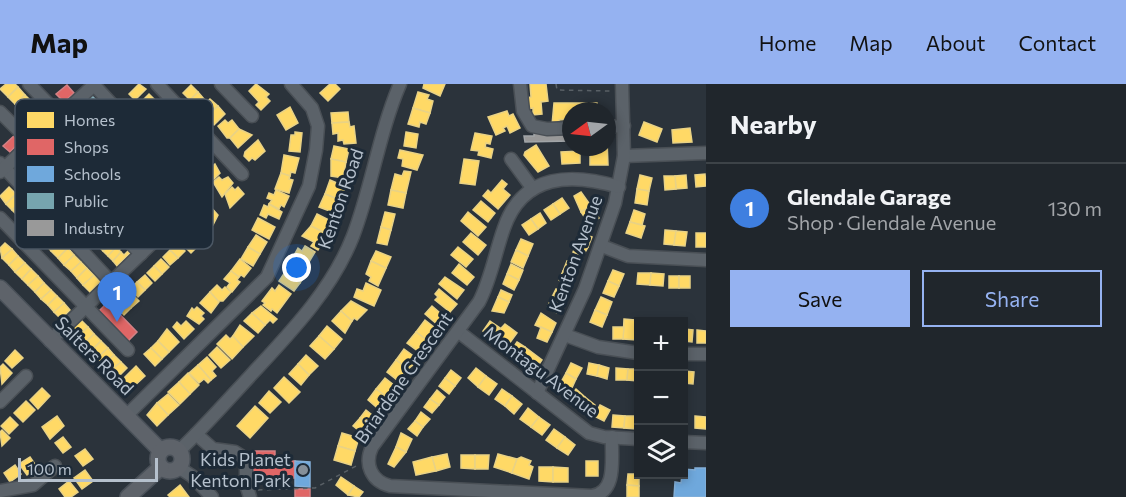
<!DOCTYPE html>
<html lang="en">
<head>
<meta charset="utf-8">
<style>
  :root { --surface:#20262c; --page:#282e34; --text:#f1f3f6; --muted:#a2a5a9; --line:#3d4348; --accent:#95b2f1 }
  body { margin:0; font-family:Commissioner,sans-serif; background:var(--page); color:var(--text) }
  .controls { position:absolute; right:18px; bottom:18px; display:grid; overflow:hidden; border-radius:0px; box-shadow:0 3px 9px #0003 }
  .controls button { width:54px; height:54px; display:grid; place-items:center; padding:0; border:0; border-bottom:2px solid var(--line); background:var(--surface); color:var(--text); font:30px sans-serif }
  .compass { position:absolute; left:562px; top:18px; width:54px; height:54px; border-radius:50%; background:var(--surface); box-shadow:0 3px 9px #0003; rotate:255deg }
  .scale { position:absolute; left:18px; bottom:15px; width:140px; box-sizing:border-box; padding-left:6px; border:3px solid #b5c0cc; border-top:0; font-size:16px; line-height:21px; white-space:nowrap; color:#b5c0cc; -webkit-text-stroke:4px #1d2a37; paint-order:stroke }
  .you { position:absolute; left:297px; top:184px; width:21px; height:21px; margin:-15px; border:4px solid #fff; border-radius:50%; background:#1a73e8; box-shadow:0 0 0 9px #1a73e833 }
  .badge { display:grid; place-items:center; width:39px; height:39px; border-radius:50%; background:var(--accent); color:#fff; font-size:20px; font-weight:700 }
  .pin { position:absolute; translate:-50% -50px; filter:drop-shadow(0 2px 3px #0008) }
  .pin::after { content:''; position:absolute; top:32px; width:21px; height:18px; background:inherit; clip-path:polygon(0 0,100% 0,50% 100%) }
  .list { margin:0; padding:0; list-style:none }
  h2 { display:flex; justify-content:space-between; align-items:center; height:78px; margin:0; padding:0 24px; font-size:26px }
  h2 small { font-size:20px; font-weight:400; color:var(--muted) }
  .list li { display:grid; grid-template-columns:39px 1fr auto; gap:18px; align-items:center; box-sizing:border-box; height:90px; padding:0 24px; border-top:2px solid var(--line) }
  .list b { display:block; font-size:22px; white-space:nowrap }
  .list p { margin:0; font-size:20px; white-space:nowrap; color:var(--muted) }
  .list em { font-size:20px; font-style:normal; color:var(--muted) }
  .actions { display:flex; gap:12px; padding:18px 24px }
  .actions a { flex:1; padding:14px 0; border:2px solid var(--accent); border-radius:0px; text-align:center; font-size:21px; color:var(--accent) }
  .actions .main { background:var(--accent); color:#111 }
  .icon { flex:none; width:33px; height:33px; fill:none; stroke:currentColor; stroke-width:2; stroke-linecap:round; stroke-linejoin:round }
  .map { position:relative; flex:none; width:706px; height:413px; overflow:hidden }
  header { display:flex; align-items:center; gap:36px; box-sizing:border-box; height:84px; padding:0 30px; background:var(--accent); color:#111 }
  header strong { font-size:28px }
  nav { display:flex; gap:33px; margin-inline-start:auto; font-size:21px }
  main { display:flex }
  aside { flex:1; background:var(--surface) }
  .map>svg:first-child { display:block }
  .homes { fill:#ffd966; stroke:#e9d285; stroke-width:1.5 }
  .shops { fill:#e06666; stroke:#d38185; stroke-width:1.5 }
  .schools { fill:#6fa8dc; stroke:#84afd7; stroke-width:1.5 }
  .public { fill:#76a5af; stroke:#89adb8; stroke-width:1.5 }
  .industry { fill:#999; stroke:#a1a5a8; stroke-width:1.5 }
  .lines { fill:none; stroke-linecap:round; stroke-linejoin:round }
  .minor-casing { stroke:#494f55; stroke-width:15 }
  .major-casing { stroke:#495058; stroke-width:18 }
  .path { stroke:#596066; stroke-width:1.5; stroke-dasharray:4.5 4.5; stroke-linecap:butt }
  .minor { stroke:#5b6269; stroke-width:12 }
  .major { stroke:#5e636a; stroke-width:15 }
  .poi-dot { fill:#858f99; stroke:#1d2a37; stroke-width:2 }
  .labels { text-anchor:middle; stroke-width:6; stroke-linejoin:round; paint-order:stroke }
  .street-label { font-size:18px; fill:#b5c0cc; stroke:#1d2a37 }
  .poi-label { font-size:18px; fill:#b5c0cc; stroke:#1d2a37; text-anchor:end }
  .key { fill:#1d2a37; stroke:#4b5764; stroke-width:1.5 }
  .key-label { font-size:16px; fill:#b5c0cc }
</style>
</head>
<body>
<header>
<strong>Map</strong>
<nav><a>Home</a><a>Map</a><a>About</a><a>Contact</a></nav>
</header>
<main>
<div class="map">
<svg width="706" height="413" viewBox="0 0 706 413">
  <rect width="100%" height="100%" fill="#2b333b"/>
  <g class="homes">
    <polygon points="6,0 15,0 18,3 8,13 0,5"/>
    <polygon points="139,0 146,5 135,16 129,10"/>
    <polygon points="256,0 269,10 266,13 270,17 261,26 256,21 259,18 249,7"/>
    <polygon points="330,0 335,0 340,5 328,17 320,9"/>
    <polygon points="424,0 445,0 440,12 423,4"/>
    <polygon points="530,0 546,0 548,17 541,18 542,30 533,31 533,24 528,25 526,14 531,13"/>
    <polygon points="191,1 198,8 190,16 183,9"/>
    <polygon points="18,3 25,11 15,20 8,13"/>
    <polygon points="198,8 204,15 197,23 190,16"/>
    <polygon points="418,8 429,11 427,15 433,17 430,29 413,24"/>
    <polygon points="149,10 156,17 145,28 138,21"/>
    <polygon points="25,11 33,19 23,28 15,20"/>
    <polygon points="210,15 218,22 206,33 199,25"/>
    <polygon points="554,19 597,19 598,27 571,27 571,35 559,36 559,41 552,41"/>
    <polygon points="218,22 225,30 214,41 206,33"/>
    <polygon points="290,23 298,39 286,46 277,31"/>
    <polygon points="413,24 430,29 426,40 420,38 419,43 408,40"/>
    <polygon points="507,27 509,32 513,30 520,44 510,49 507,42 503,44 505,47 496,51 488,33"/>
    <polygon points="348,28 349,38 332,39 331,29"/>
    <polygon points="225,36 228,39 232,36 239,45 230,54 227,54 218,42"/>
    <polygon points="349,38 350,43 354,42 356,59 344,60 343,56 338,57 338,49 333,50 332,39"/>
    <polygon points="644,38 662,45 657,58 639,51"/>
    <polygon points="690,44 692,58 673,59 672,46"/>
    <polygon points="239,45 252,51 238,64 230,54"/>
    <polygon points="295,48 302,49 300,68 289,67 291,51 295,51"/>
    <polygon points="406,48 418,50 416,64 404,62"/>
    <polygon points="475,49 492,52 490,60 486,59 485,63 493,65 491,74 478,71 479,67 471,66"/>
    <polygon points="258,56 265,67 255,76 252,74 249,77 244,72 245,68"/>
    <polygon points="607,56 608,81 590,81 590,64 607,63"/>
    <polygon points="536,61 549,82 538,88 524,71 525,68"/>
    <polygon points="334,62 349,65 346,78 331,75"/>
    <polygon points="400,66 423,71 417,86 402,82 403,75 398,74"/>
    <polygon points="580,67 580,79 562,80 561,68"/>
    <polygon points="284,71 299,74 295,89 291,88 290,92 281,89"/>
    <polygon points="331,75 346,78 343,94 331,92"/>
    <polygon points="464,75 479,77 475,101 460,99"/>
    <polygon points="215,80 220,89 211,98 205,92 197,101 194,98"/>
    <polygon points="404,87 411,88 406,109 391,106 395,90 402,92"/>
    <polygon points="281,89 290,92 289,95 293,96 289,109 275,105"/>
    <polygon points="705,90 706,102 696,103 695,91"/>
    <polygon points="640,91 652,94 649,107 637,105"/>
    <polygon points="686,91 687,104 676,105 675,92"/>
    <polygon points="664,92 675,92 676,105 665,106"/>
    <polygon points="219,93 222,96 228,93 233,99 222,113 213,98"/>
    <polygon points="330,96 346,103 340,116 325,110"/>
    <polygon points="502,96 507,100 503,105 510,111 498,125 483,112 488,106 491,109"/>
    <polygon points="9,103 16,110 6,120 0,112"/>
    <polygon points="232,103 235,106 238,103 244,110 230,124 225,110"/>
    <polygon points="637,105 649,107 647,121 635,119"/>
    <polygon points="276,106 289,112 284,123 281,121 279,125 269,120 272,116 267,114 269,109 274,111"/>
    <polygon points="391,106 406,109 403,124 388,121"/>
    <polygon points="581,108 591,122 581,128 574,112"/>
    <polygon points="16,110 22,117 12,126 6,120"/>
    <polygon points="325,110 340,116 335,129 319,123"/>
    <polygon points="562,114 569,124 560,130 553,120"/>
    <polygon points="22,117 29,123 19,133 12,126"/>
    <polygon points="481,117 495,129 488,138 473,126"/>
    <polygon points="269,120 282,128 279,135 268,130 266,134 260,131 264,121 268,123"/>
    <polygon points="553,120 560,130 551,136 544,126"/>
    <polygon points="209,121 218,131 213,141 201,134"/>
    <polygon points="591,122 599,134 592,138 590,135 587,137 581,128"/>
    <polygon points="634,126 645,130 642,141 630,138"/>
    <polygon points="385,128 395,130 391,146 381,143"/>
    <polygon points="468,128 486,143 478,152 461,137"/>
    <polygon points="540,129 546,139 538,145 531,135"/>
    <polygon points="317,130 333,138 327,150 311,142"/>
    <polygon points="258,134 275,143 269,155 252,146"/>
    <polygon points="531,135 538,145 529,151 522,141"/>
    <polygon points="630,138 645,142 641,154 626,149"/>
    <polygon points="311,142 327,150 318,166 311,162 314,158 302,152"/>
    <polygon points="381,143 391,146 387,161 377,159"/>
    <polygon points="665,146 676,147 674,161 664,160"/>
    <polygon points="676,147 687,148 685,162 674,161"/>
    <polygon points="110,149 113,152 109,155 112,158 103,167 97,161"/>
    <polygon points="471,149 486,161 478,171 463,158"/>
    <polygon points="581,149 592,153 588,163 577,158"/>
    <rect x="696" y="149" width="10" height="14"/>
    <polygon points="55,151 61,157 51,167 45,160"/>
    <polygon points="187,151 198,162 191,169 180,158"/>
    <polygon points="256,151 267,158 260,170 248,163"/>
    <polygon points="521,155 533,160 528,172 516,166"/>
    <polygon points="61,157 68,164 58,174 51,167"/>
    <polygon points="117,157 120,159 108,172 103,167 112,158 114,160"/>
    <polygon points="577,158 588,163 583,172 573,168"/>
    <polygon points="5,159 12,165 2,174 0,164"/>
    <polygon points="120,159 123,162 119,166 121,168 113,177 108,172"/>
    <polygon points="178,159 185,167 178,174 170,166"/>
    <polygon points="305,162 315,168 306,183 292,175 298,164 302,167"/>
    <polygon points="248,163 260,170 253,182 241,175"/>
    <polygon points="458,163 473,175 466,183 451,171"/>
    <polygon points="68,164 74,171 64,181 58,174"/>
    <polygon points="12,165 18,172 9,181 2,174"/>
    <polygon points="170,166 178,174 170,181 163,173"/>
    <polygon points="516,166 528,172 523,184 511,178"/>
    <polygon points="128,167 130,169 117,182 113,177 121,168 124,171"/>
    <polygon points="376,167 391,173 386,184 371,177"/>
    <polygon points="74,171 81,178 71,187 64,181"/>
    <polygon points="18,172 25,179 15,188 9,181"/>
    <polygon points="161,175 169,183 162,190 154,182"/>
    <polygon points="240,175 251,184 244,193 241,191 239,193 231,187"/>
    <polygon points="371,177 386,184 378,202 369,197 371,193 366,190"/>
    <polygon points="567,177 578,182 574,192 563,187"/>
    <polygon points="81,178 87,184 77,194 71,187"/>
    <polygon points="25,179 31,185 22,195 15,188"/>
    <polygon points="291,179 306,190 300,199 285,188"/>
    <polygon points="459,180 474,193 467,201 452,189"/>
    <polygon points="511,180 523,186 519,196 507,190"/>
    <polygon points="154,182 162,190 155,197 147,189"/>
    <polygon points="87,184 94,191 83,201 77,194"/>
    <polygon points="31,185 38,192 28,201 22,195"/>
    <polygon points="613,186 624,190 619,202 608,197"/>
    <polygon points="231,187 239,193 237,196 240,198 232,208 227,203 230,199 224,195"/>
    <polygon points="563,187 574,192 570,201 559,196"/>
    <polygon points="285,188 300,199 294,207 279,197"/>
    <polygon points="638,189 651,189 650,201 637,200"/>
    <polygon points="651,189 664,190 663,202 650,201"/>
    <polygon points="507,190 519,196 514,206 503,200"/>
    <polygon points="94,191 100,198 90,208 83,201"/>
    <polygon points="145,191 152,199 145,206 137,198"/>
    <polygon points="38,192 44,199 35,208 28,201"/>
    <rect x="669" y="192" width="10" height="12"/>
    <rect x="679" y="192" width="11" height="12"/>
    <polygon points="445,193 464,206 457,215 439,200"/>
    <polygon points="608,197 619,202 614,213 603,209"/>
    <polygon points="137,198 145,206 138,213 130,205"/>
    <polygon points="44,199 51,206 41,215 35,208"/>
    <polygon points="366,199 381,206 374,222 354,213 357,205 363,207"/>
    <polygon points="217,201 222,206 225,203 231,208 223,217 218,217 210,208"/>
    <polygon points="279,201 291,210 277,229 272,225 271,227 263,221 265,219 262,217 272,204 275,207"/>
    <polygon points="439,205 457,220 450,228 435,216 438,213 435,210"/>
    <polygon points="556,205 566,210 562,220 551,215"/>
    <polygon points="51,206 57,212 48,221 41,215"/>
    <polygon points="128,206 139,217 131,224 121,213"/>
    <polygon points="501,206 512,211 509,218 498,213"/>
    <polygon points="210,208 219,218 211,229 200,219"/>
    <polygon points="57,212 64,219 54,228 48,221"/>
    <polygon points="121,213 131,224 124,231 113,220"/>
    <polygon points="498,213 509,218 504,229 492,227"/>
    <polygon points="601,213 612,218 607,231 595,226"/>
    <polygon points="551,215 562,220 557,229 547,224"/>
    <polygon points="351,217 367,226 357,236 354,234 352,237 341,227"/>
    <polygon points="64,219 70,226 61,235 54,228"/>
    <polygon points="261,222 277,235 273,239 270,236 265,241 252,229"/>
    <polygon points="432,222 446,234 439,242 425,230"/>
    <polygon points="197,223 204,229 201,232 204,235 199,240 187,232 192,224 194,226"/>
    <polygon points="595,226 607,231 602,243 590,238"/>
    <polygon points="341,227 352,237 345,249 332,237"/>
    <polygon points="252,229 265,241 258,249 244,237"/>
    <polygon points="541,229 556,239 552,248 535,241"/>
    <polygon points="624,235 635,236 636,256 623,255"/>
    <polygon points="81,236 88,243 77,253 71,246"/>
    <polygon points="425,236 439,247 428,257 416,248"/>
    <polygon points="186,237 194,245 184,255 173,243 177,238 181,242"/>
    <polygon points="490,237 500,244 492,254 483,247"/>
    <polygon points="505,240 517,249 506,264 492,254"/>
    <polygon points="240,241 254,252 243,263 233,252"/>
    <polygon points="327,242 342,255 334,265 319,252"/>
    <polygon points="88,243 94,250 84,260 77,253"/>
    <polygon points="541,243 552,248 547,258 537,254"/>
    <polygon points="613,243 624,243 623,255 613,255"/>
    <polygon points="167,245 179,258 169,268 158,257"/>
    <polygon points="684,245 693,246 692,258 684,257"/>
    <polygon points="697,246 706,247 706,259 697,259"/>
    <polygon points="416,248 428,257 422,270 407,259"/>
    <polygon points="94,250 101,257 91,267 84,260"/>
    <polygon points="226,251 230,255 233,252 243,263 232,275 217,260"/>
    <polygon points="319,252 334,265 325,275 310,262"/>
    <polygon points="101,257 108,264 97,274 91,267"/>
    <polygon points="158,257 169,268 162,275 151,264"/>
    <polygon points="517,258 525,263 518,273 510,268"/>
    <polygon points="217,263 230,276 221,284 209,271"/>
    <polygon points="525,263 542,276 535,286 518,273"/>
    <polygon points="108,264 114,271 104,280 97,274"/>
    <polygon points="151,264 162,275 155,282 144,270"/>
    <polygon points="404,265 419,276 408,285 396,276"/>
    <polygon points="15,266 23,274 12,284 5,277"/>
    <polygon points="114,271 121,278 110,287 104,280"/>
    <polygon points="306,271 318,282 309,291 298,280"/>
    <polygon points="207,273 216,283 212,287 216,292 211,296 198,281"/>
    <polygon points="396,276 408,285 401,299 387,288"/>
    <polygon points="121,278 127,284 117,294 110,287"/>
    <polygon points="571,279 582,284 576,295 566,289"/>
    <polygon points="589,279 599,281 597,292 587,290"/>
    <polygon points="3,280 12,289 2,300 0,283"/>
    <polygon points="298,280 309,291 301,301 289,290"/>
    <polygon points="198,281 211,296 208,299 204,295 199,299 189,289"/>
    <polygon points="599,281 609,284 607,295 597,292"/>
    <polygon points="136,282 145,292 131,305 122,296"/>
    <polygon points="476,284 486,292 478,303 468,294"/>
    <polygon points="616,284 628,285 627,296 616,296"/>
    <polygon points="628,285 638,285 638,297 627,296"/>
    <polygon points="451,286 461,294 455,302 445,294"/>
    <polygon points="684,287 694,288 693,300 684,299"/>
    <polygon points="188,289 199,301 190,310 179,298"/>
    <polygon points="566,289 576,295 571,306 560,300"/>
    <polygon points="486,292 497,300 489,311 478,303"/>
    <polygon points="284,293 300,308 289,319 274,304"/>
    <polygon points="385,294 399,305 388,314 376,305"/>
    <polygon points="445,294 455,302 449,310 439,302"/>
    <polygon points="179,298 190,310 180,320 168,308"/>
    <polygon points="42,304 50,312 38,325 30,316"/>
    <polygon points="376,305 388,314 382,328 368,316"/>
    <polygon points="502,305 512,312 505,322 495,315"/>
    <polygon points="576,305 585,313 577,323 568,315"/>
    <polygon points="437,306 445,313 439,321 430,315"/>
    <polygon points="269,307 281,318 270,329 259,319"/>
    <polygon points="168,310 179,321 168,331 157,319"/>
    <polygon points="512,312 522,320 514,330 505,322"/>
    <polygon points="585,313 595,321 587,330 577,323"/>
    <polygon points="430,315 439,321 432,329 424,323"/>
    <polygon points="26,317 35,326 23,338 14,329"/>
    <polygon points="157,319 168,331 157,342 147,331"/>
    <polygon points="600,321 610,326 604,337 594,332"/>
    <polygon points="255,322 268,334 250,354 237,342"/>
    <polygon points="528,324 539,333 531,343 520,335"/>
    <polygon points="366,326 376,334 369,342 360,334"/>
    <polygon points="421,328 430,335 423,343 415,337"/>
    <polygon points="613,331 625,332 624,344 612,343"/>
    <polygon points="57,332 64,342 50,355 42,343"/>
    <polygon points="625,332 637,332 636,345 624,344"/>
    <polygon points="695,332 706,333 706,345 695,344"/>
    <polygon points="10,333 18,341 9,350 1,342"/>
    <polygon points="539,333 550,341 542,351 531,343"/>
    <polygon points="360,334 369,342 363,350 353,342"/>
    <polygon points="415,337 423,343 417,352 408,345"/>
    <polygon points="554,345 565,353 557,364 546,356"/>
    <polygon points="2,346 10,354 2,362 0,348"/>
    <polygon points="342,349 359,354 355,367 338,362"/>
    <polygon points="401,349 412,355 406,368 396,363"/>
    <polygon points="63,353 71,363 63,369 55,359"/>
    <polygon points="565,353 575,361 568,371 557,364"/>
    <polygon points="338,362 355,367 351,381 334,376"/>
    <polygon points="396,363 406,368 394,383 388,380"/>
    <polygon points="85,365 93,375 83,382 75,372"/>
    <polygon points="447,370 450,383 436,387 432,373"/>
    <polygon points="498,370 517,375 512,389 494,383"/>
    <polygon points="461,371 475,371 475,385 461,384"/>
    <polygon points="475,371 489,371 488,385 475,385"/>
    <polygon points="30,373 37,383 27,391 19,380"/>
    <polygon points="432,373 436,387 416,391 413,378"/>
    <polygon points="521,373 531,377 529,381 533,383 529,395 512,389 517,375"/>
    <rect x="586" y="377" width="12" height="15"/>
    <polygon points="15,381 21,390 10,398 4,389"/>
    <polygon points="539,383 553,383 553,398 539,397"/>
    <polygon points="553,383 568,384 568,398 553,398"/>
    <polygon points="85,386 93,397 82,405 74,394"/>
    <polygon points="628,390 639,390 639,402 627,401"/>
    <polygon points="341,393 354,402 348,411 336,401"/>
    <polygon points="69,397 78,408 71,413 65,413 59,405"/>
    <polygon points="180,401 189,413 170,413 168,411"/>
    <polygon points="627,401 639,402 639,413 627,413"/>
    <polygon points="354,402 363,408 359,413 348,411"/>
  </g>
  <g class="shops">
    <polygon points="67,1 74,9 64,18 56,10"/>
    <polygon points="16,50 22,56 10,68 3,62"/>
    <polygon points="108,218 137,248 128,257 123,255 98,228"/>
    <polygon points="254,367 275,367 275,377 295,377 295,394 253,393"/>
    <rect x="295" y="405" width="15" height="8"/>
  </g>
  <g class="schools">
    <polygon points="295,377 310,378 310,403 295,402"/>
    <polygon points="695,384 706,384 706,413 674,413 675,398 681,399 682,391 679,390 684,390 684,385 695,386"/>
  </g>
  <polygon class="public" points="92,12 99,19 90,27 83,20"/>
  <polygon class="industry" points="571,48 571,57 525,58 524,52 534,52 534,49"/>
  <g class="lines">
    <defs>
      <g id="minor">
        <polyline points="29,0 60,32"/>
        <polyline points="157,0 242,90"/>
        <polyline points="221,0 252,32"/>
        <polyline points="520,0 523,27 532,42 547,45 571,44"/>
        <polyline points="0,28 31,59"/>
        <polyline points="63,29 171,142"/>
        <polyline points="607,43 624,42"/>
        <polyline points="33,57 141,170"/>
        <polyline points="624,72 706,69"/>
        <polyline points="511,75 533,105"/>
        <polyline points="0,79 112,199"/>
        <polyline points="0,88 95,0"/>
        <polyline points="0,134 128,266"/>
        <polyline points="602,162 628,172 706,176"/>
        <polyline points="459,248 589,349 604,353 638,355"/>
        <polyline points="565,251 598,263 638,269"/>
        <polyline points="50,257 199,114 94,1"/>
        <polyline points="684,270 706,270"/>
        <polyline points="537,309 585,205 615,119 624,72 622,0"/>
        <polyline points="0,318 26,292"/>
        <polyline points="126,332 267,193 309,102 316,66 318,42 312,24 291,0"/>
        <polyline points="196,350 213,365 235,368 246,375 246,400 250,413"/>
        <path d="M612,353C611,373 618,408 592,412L390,402C371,397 364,380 372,363L479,218C491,195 495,169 504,144C523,89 572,89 619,103"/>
        <polyline points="684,358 706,359"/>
        <path d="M179,367C204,343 227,317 251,291C290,249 332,206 353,152C372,102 379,49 400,0"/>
        <polyline points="178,383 192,392 212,413"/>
        <polyline points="0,407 33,401 55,382"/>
      </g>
      <g id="major">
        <polyline points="0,204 161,367"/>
        <circle cx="170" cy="375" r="12"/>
        <polyline points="128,413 161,383"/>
      </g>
    </defs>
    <use href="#minor" class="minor-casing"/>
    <use href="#major" class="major-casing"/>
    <g class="path">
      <polyline points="556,0 557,6 610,7"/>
      <polyline points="258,406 315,404 358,381"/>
    </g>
    <use href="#minor" class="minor"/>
    <use href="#major" class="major"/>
  </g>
  <circle class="poi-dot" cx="303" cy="386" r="6"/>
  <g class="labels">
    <g class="street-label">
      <text transform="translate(341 115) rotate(-71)" y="6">Kenton Road</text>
      <text transform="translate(576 170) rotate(-70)" y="6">Kenton Avenue</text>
      <text transform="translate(94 272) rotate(45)" y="6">Salters Road</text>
      <text transform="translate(541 288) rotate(37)" y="6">Montagu Avenue</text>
      <text transform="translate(404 294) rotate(-55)" y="6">Briardene Crescent</text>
    </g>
    <g class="poi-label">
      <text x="291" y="382">Kids Planet<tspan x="291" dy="21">Kenton Park</tspan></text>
    </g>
  </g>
  <rect x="15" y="15" width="198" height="150" rx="9" class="key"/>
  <rect x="27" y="28" width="27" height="16" fill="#ffd966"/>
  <rect x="27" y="55" width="27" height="16" fill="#e06666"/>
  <rect x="27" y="82" width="27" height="16" fill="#6fa8dc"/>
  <rect x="27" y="109" width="27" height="16" fill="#76a5af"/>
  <rect x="27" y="136" width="27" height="16" fill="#999"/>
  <g class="key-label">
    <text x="64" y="42">Homes</text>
    <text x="64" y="69">Shops</text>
    <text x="64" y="96">Schools</text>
    <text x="64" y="123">Public</text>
    <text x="64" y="150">Industry</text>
  </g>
</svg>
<div class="controls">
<button>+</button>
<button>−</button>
<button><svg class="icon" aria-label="layers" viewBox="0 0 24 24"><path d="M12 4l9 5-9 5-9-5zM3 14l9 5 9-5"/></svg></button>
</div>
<svg class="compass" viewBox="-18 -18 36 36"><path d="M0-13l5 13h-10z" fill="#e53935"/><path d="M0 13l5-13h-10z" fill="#a2a5a9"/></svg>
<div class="scale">100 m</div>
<div class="you"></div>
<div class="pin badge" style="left:117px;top:238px;background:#3f7fe0">1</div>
</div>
<aside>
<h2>Nearby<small></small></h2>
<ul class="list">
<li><span class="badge" style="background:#3f7fe0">1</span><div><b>Glendale Garage</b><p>Shop · Glendale Avenue</p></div><em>130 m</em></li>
</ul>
<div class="actions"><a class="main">Save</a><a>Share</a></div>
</aside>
</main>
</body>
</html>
